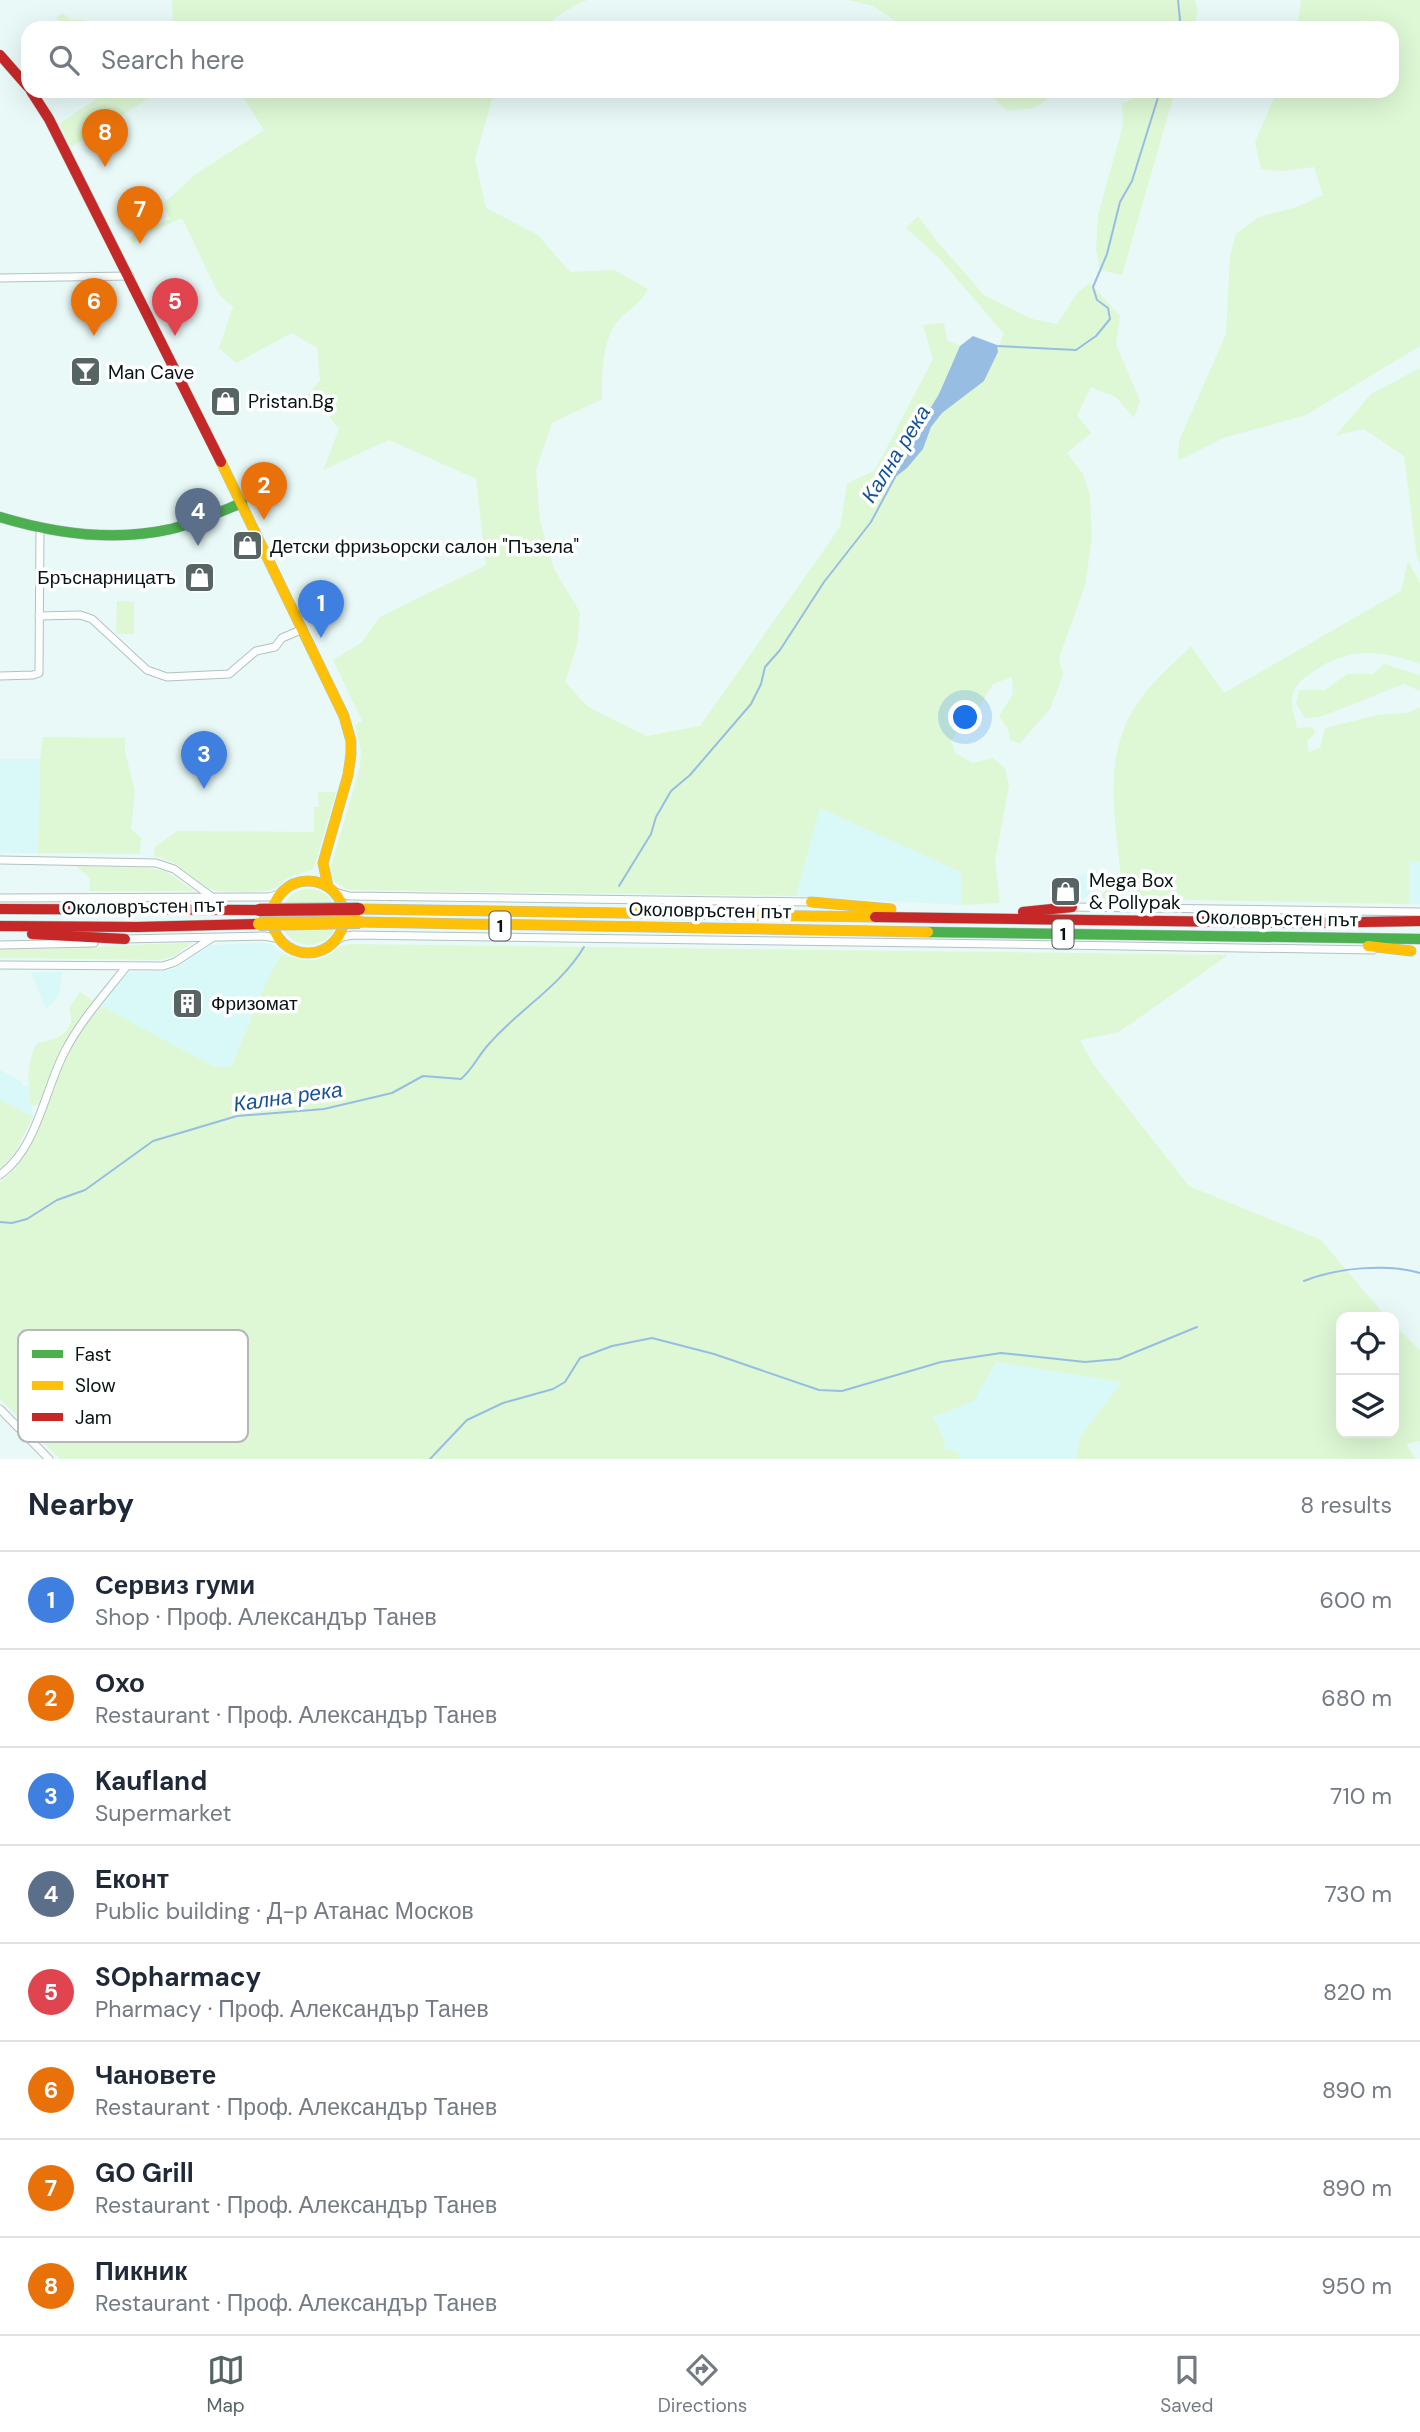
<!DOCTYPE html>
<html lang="en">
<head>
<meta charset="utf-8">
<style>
  :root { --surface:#fff; --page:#f2f2f3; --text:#1f2937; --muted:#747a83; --line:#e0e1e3; --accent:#566464 }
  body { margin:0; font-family:"DM Sans",sans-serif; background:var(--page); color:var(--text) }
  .controls { position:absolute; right:21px; bottom:21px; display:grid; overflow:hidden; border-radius:14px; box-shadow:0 7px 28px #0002 }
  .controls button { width:63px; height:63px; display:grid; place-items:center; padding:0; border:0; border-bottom:2px solid var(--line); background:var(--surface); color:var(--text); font:35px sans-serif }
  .you { position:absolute; left:966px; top:718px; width:24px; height:24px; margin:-18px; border:5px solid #fff; border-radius:50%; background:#1a73e8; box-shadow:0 0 0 10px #1a73e833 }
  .badge { display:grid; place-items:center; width:46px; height:46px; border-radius:50%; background:var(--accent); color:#fff; font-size:23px; font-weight:700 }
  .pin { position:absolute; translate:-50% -58px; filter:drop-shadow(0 2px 4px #0008) }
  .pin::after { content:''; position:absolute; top:37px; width:24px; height:21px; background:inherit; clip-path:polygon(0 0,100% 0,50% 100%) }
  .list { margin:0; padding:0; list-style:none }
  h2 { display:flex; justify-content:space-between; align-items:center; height:91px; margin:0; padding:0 28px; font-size:30px }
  h2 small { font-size:23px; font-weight:400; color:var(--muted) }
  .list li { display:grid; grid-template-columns:46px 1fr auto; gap:21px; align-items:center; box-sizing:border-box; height:98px; padding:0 28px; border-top:2px solid var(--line) }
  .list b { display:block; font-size:26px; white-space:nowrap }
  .list p { margin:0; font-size:23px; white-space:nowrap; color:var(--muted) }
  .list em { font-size:23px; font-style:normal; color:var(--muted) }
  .icon { flex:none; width:38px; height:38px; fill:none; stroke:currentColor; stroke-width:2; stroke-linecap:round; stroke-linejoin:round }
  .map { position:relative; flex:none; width:1420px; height:1459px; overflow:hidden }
  .search { position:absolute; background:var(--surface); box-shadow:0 7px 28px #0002; left:21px; right:21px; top:21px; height:77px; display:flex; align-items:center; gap:18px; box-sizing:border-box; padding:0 24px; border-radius:21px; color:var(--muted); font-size:26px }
  .sheet { height:875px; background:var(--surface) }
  nav { display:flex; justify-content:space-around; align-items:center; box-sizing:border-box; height:98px; border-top:2px solid var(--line); background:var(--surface); font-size:19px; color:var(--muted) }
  nav a { display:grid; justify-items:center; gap:4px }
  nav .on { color:var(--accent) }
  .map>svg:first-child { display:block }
  .built { fill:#d8f9f7 }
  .green { fill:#def8d5 }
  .water { fill:#98bde3 }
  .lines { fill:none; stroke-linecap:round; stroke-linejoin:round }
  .stream { stroke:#98bde3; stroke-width:2 }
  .street-casing { stroke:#b3c1c1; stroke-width:9 }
  .fast-casing { stroke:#b3c1c1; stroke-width:11 }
  .slow-casing { stroke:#b3c1c1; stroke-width:11 }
  .jam-casing { stroke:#b3c1c1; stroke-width:11 }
  .street { stroke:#fcfefe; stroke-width:7 }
  .fast { stroke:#4caf50; stroke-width:10 }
  .slow { stroke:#ffc107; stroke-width:10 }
  .jam { stroke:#c62828; stroke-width:10 }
  .slow-bridge-casing { stroke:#b3c1c1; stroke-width:14; stroke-linecap:butt }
  .jam-bridge-casing { stroke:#b3c1c1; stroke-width:14; stroke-linecap:butt }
  .slow-bridge { stroke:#ffc107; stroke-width:12 }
  .jam-bridge { stroke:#c62828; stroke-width:12 }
  .labels { text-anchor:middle; stroke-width:7; stroke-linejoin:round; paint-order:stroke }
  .shield { fill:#fff; stroke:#515a5a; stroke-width:2 }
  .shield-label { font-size:18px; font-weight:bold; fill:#071414 }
  .poi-label { font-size:19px; fill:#071414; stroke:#fff; text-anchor:start }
  .street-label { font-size:19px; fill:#071414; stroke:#fff }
  .water-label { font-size:21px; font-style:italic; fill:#155395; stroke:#fff }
  .key { fill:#fff; stroke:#b5b8b8; stroke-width:2 }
  .key-label { font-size:19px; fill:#071414 }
</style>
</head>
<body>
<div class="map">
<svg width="1420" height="1459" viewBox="0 0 1420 1459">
  <rect width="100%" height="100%" fill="#e8f9f8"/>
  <g class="built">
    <polygon points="0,759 40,759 38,853 0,853"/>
    <polygon points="820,807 962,872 962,905 796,896"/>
    <polygon points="1409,860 1420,861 1420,904 1409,904"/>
    <polygon points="1102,870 1105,875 1092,894 1080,900 1057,902 1058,880"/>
    <polygon points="264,943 271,945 282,954 269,976 231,1067 215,1067 101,1006 126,973 165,971 175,968 211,945"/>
    <polygon points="31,972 63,972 59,994 46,1010"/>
    <polygon points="0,1070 19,1080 23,1086 28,1085 33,1117 0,1100"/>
    <polygon points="995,1362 1123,1382 1080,1437 1076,1459 960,1459 959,1453 943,1448 933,1417 974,1401"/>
  </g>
  <g class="green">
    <polygon points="172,0 587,0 572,7 540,28 173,28"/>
    <path d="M848,0H1195L1198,11L1193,28H1118C1106,20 1092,23 1079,28H906L873,6Z"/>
    <polygon points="1301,0 1420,0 1420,346 1306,415 1223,438 1178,461 1179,441 1226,334 1230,256 1236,234 1259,217 1297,207 1323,195 1314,167 1281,171 1261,169 1255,142 1277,91 1392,91 1392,28 1297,28"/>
    <polygon points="63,13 70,20 84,20 84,28 66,28 56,18"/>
    <polygon points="108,91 160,91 71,147 59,124"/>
    <path d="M239,91H498L492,99L475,159L486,208L538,235L570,272L614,270L648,289C639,307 625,310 615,325C602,343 602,378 602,399L552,423L536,470L540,521L554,569L580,612L577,645L565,682L588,707L647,736L700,726L840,527L847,484L875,470L933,359L923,325L944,323L947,340L960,346L939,394L919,427L895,477L907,468L923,449L931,427L942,413L984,381L1004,334L939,258L906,228L918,216L935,239L984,295L1032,319L1057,324L1078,292L1090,283L1120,316L1116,344L1140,401L1134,418L1116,397L1091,387L1077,415L1091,433L1067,453L1083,474L1090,495L1092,537L1085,586L1059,658L1063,675L1050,709L1020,743L1010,740L1008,729L999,716L1013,694L1012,677L993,684L979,708L963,723L951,741L956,754L973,763L993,758L1005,768L1009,786L995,861L1000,903L962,905L961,872L820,808L796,896L349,890L335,882L330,870L360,767L361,751L355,725L362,721L333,660L361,643L380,617L486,565L476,479L389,440L323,470L339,429L320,404L302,403L320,380L317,348L292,333L236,363L219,348L233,307L219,295L182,218L151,232L133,243L128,238L170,219L163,204L196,174L264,130Z"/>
    <polygon points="986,91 1053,91 1054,94 1035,108 1007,111"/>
    <polygon points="1136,91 1175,91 1122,275 1100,270 1096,250 1098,215 1123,125 1122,104 1135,97"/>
    <polygon points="1420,368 1420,564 1417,558 1404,456 1364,429 1336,435 1371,394"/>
    <path d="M1408,561L1420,583V664C1381,650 1348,646 1313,672C1305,677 1298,682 1294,691C1289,701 1295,717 1297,728L1313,727L1315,733L1307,741L1309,752L1320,748L1325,728L1378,715L1408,713L1420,707V861H1409V904L1142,899L1126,890L1121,880C1116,818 1100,756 1139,701C1153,681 1174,663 1191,646L1224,693L1401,591Z"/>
    <polygon points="117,601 134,602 134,634 116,634"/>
    <polygon points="1384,664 1420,675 1420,691 1404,684 1320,717 1305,718 1296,704 1299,690 1325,690 1347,674 1373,674"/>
    <polygon points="43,737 125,738 125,752 135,791 131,829 141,838 140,854 38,853 40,759"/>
    <path d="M318,792H336L314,868C306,873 297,873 288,878C282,881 278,888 270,890C259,892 220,893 210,889C188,877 184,863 154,856L155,847L177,831L314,832V807H319Z"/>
    <polygon points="76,866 147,868 165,871 194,891 89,891 90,878"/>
    <polygon points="1109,886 1120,904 1095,903"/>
    <circle cx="309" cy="917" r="28"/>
    <path d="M191,943L174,956L160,960L0,958V949C64,950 127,944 191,943Z"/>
    <path d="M350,944L1228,955L1119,1032L1080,1040L1093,1064L1189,1186L1321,1240L1386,1317H1341V1433H1394V1325L1420,1350V1441L1406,1444L1416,1459H1076L1080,1437L1122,1382L996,1362L974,1401L933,1417L945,1441L943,1448L959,1453L960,1459H60L0,1399V1182C35,1158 40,1110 56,1074C68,1049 83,1027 101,1006L215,1067H231L269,976L282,954C299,959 315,965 331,953C338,948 341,945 350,944Z"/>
    <path d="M80,992L93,1001L60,1051L39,1104L31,1106C28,1084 26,1063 37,1043C49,1042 69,1036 71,1021C72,1016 70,1012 69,1008Z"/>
    <polygon points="0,1100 33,1117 14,1154 0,1170"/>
  </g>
  <polygon class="water" points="973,336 997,345 998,352 984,381 942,413 931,427 923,449 907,468 893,479 919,427 939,394 960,346"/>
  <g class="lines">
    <g class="stream">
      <polyline points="1178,28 1180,20 1178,0"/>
      <polyline points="996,346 1076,350 1096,336 1110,319 1108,308 1097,300 1093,287 1107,254 1120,202 1132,181 1160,91"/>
      <polyline points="619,886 651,834 656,817 671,791 690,775 751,704 761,684 765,667 780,650 824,582 871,522 895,477"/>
      <path d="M0,1222L12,1223L27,1219L57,1200L85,1190L153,1141L237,1116L324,1109L392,1093L423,1076L461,1079C473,1069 478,1056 488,1045C518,1010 560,987 584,947"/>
      <path d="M1304,1281C1336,1268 1387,1263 1420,1273"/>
      <polyline points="430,1459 467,1420 503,1403 553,1389 565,1382 580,1358 612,1346 652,1338 714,1354 819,1390 842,1391 941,1362 1001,1353 1085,1362 1119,1359 1197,1327"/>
    </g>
    <defs>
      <g id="street">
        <polyline points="0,278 130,276"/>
        <polyline points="39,616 80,615 92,619 147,670 167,677 229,674 256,651 275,647 282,638 303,629"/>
        <polyline points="0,676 33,675 39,673 40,529"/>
        <polyline points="0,860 156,863 174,869 212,897"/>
        <polyline points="335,892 349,896 811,902"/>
        <polyline points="0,898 269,897 280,894"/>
        <polyline points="1072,907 1420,912"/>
        <polyline points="123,939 264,936 281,939"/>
        <path d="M333,943L342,937L353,935C693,937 1033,946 1373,950"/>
        <polyline points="0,945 94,943"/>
        <polyline points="0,965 163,966 175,962 212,938"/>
        <path d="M0,1175C38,1147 44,1091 65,1051C81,1020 105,994 126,967"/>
        <polyline points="0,1409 49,1459"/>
      </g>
      <g id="fast">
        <path d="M0,517C56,534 113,542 171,529C195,523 219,512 242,503"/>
        <polyline points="928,932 1420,939"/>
      </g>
      <g id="slow">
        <polyline points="221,462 344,716 351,741 351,754 348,775 323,863 328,886"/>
        <circle cx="308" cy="917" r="36"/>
        <polyline points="811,902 891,909"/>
        <polyline points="359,909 875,917"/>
        <polyline points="360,922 928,932"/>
        <polyline points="1368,946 1411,951"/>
      </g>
      <g id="jam">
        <polyline points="0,55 28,87"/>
        <polyline points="31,91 49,119 221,462"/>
        <polyline points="0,909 259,910"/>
        <polyline points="1023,912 1072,907"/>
        <polyline points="875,917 1307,923 1420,921"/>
        <polyline points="0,926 137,927 259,924"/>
        <polyline points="32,934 125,939"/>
      </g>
    </defs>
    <use href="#street" class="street-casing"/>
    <use href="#fast" class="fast-casing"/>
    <use href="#slow" class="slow-casing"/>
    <use href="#jam" class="jam-casing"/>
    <use href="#street" class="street"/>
    <use href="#fast" class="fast"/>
    <use href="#slow" class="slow"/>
    <use href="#jam" class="jam"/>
    <defs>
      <polyline id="slow-bridge" points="259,924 360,922"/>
      <polyline id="jam-bridge" points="259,910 359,909"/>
    </defs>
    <use href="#slow-bridge" class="slow-bridge-casing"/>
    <use href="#jam-bridge" class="jam-bridge-casing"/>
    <use href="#slow-bridge" class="slow-bridge"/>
    <use href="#jam-bridge" class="jam-bridge"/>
  </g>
  <defs>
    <symbol id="bar-square" viewBox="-11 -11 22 22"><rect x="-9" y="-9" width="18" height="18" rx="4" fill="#566464" stroke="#fff"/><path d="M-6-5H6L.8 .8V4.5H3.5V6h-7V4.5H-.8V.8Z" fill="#fff"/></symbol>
    <symbol id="shop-square" viewBox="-11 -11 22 22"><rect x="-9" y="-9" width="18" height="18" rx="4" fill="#566464" stroke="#fff"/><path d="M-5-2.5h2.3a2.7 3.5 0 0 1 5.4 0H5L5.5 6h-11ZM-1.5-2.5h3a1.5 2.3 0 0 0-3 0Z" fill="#fff"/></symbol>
    <symbol id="building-square" viewBox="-11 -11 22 22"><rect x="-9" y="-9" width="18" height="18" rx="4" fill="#566464" stroke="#fff"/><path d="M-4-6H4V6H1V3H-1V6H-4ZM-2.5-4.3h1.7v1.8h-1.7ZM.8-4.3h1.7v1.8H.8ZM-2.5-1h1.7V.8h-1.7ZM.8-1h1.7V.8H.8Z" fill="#fff"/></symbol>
  </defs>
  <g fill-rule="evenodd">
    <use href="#bar-square" x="68" y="354" width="35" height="35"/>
    <use href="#shop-square" x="208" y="384" width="35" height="35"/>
    <use href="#shop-square" x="230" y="528" width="35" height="35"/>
    <use href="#shop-square" x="182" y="560" width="35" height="35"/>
    <use href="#shop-square" x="1048" y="874" width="35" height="35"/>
    <use href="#building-square" x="170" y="986" width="35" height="35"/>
  </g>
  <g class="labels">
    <g class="shield">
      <rect x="489.5" y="911.5" width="21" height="29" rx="5"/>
      <rect x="1052.5" y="919.5" width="21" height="29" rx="5"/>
    </g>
    <g class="shield-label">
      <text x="500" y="932">1</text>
      <text x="1063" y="940">1</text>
    </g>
    <g class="poi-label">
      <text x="108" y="379">Man Cave</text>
      <text x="248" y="408">Pristan.Bg</text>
      <text x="270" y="553">Детски фризьорски салон "Пъзела"</text>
      <text x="176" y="584" text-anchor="end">Бръснарницатъ</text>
      <text x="1089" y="887">Mega Box<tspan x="1089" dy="22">&amp; Pollypak</tspan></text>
      <text x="211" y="1010">Фризомат</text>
    </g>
    <g class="street-label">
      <text transform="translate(143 906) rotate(-1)" y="7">Околовръстен път</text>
      <text transform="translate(710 910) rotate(1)" y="7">Околовръстен път</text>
      <text transform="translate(1277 918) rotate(1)" y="7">Околовръстен път</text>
    </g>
    <g class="water-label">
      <text transform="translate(896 454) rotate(-58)" y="7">Кална река</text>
      <text transform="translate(288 1097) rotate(-8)" y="7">Кална река</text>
    </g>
  </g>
  <rect x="18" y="1330" width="230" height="112" rx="10" class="key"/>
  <rect x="32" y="1350" width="31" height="8" fill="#4caf50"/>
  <rect x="32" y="1381" width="31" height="9" fill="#ffc107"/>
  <rect x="32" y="1413" width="31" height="8" fill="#c62828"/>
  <g class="key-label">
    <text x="75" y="1361">Fast</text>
    <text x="75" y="1392">Slow</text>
    <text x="75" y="1424">Jam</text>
  </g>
</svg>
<div class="controls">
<button><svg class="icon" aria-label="locate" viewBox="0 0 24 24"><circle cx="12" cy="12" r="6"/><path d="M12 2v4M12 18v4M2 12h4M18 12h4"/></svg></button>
<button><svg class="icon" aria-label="layers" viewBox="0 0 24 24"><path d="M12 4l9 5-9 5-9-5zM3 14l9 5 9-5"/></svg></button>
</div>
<div class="you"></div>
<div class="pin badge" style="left:321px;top:638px;background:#3f7fe0">1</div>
<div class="pin badge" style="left:264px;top:520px;background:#e8710a">2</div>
<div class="pin badge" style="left:204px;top:789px;background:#3f7fe0">3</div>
<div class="pin badge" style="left:198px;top:546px;background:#5c6f8a">4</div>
<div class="pin badge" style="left:175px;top:336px;background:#e0444e">5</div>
<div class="pin badge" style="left:94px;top:336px;background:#e8710a">6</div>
<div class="pin badge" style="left:140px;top:244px;background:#e8710a">7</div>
<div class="pin badge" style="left:105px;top:167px;background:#e8710a">8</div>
<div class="search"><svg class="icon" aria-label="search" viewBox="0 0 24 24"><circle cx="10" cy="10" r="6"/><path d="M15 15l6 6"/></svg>Search here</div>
</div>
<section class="sheet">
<h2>Nearby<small>8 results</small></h2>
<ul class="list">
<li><span class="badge" style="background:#3f7fe0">1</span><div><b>Сервиз гуми</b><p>Shop · Проф. Александър Танев</p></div><em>600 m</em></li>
<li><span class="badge" style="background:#e8710a">2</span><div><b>Охо</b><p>Restaurant · Проф. Александър Танев</p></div><em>680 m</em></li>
<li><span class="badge" style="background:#3f7fe0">3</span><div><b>Kaufland</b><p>Supermarket</p></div><em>710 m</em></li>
<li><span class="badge" style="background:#5c6f8a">4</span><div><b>Еконт</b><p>Public building · Д-р Атанас Москов</p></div><em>730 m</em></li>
<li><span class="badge" style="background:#e0444e">5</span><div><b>SOpharmacy</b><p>Pharmacy · Проф. Александър Танев</p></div><em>820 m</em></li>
<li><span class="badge" style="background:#e8710a">6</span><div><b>Чановете</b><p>Restaurant · Проф. Александър Танев</p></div><em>890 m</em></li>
<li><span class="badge" style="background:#e8710a">7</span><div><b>GO Grill</b><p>Restaurant · Проф. Александър Танев</p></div><em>890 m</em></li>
<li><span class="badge" style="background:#e8710a">8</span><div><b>Пикник</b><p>Restaurant · Проф. Александър Танев</p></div><em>950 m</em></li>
</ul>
</section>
<nav>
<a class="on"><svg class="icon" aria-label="map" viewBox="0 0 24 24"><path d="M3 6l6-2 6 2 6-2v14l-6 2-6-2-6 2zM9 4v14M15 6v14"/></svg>Map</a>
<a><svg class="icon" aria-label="directions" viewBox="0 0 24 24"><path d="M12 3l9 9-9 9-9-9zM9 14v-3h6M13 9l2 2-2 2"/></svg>Directions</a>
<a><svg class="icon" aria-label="saved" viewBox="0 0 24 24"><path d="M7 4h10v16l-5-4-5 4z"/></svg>Saved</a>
</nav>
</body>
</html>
